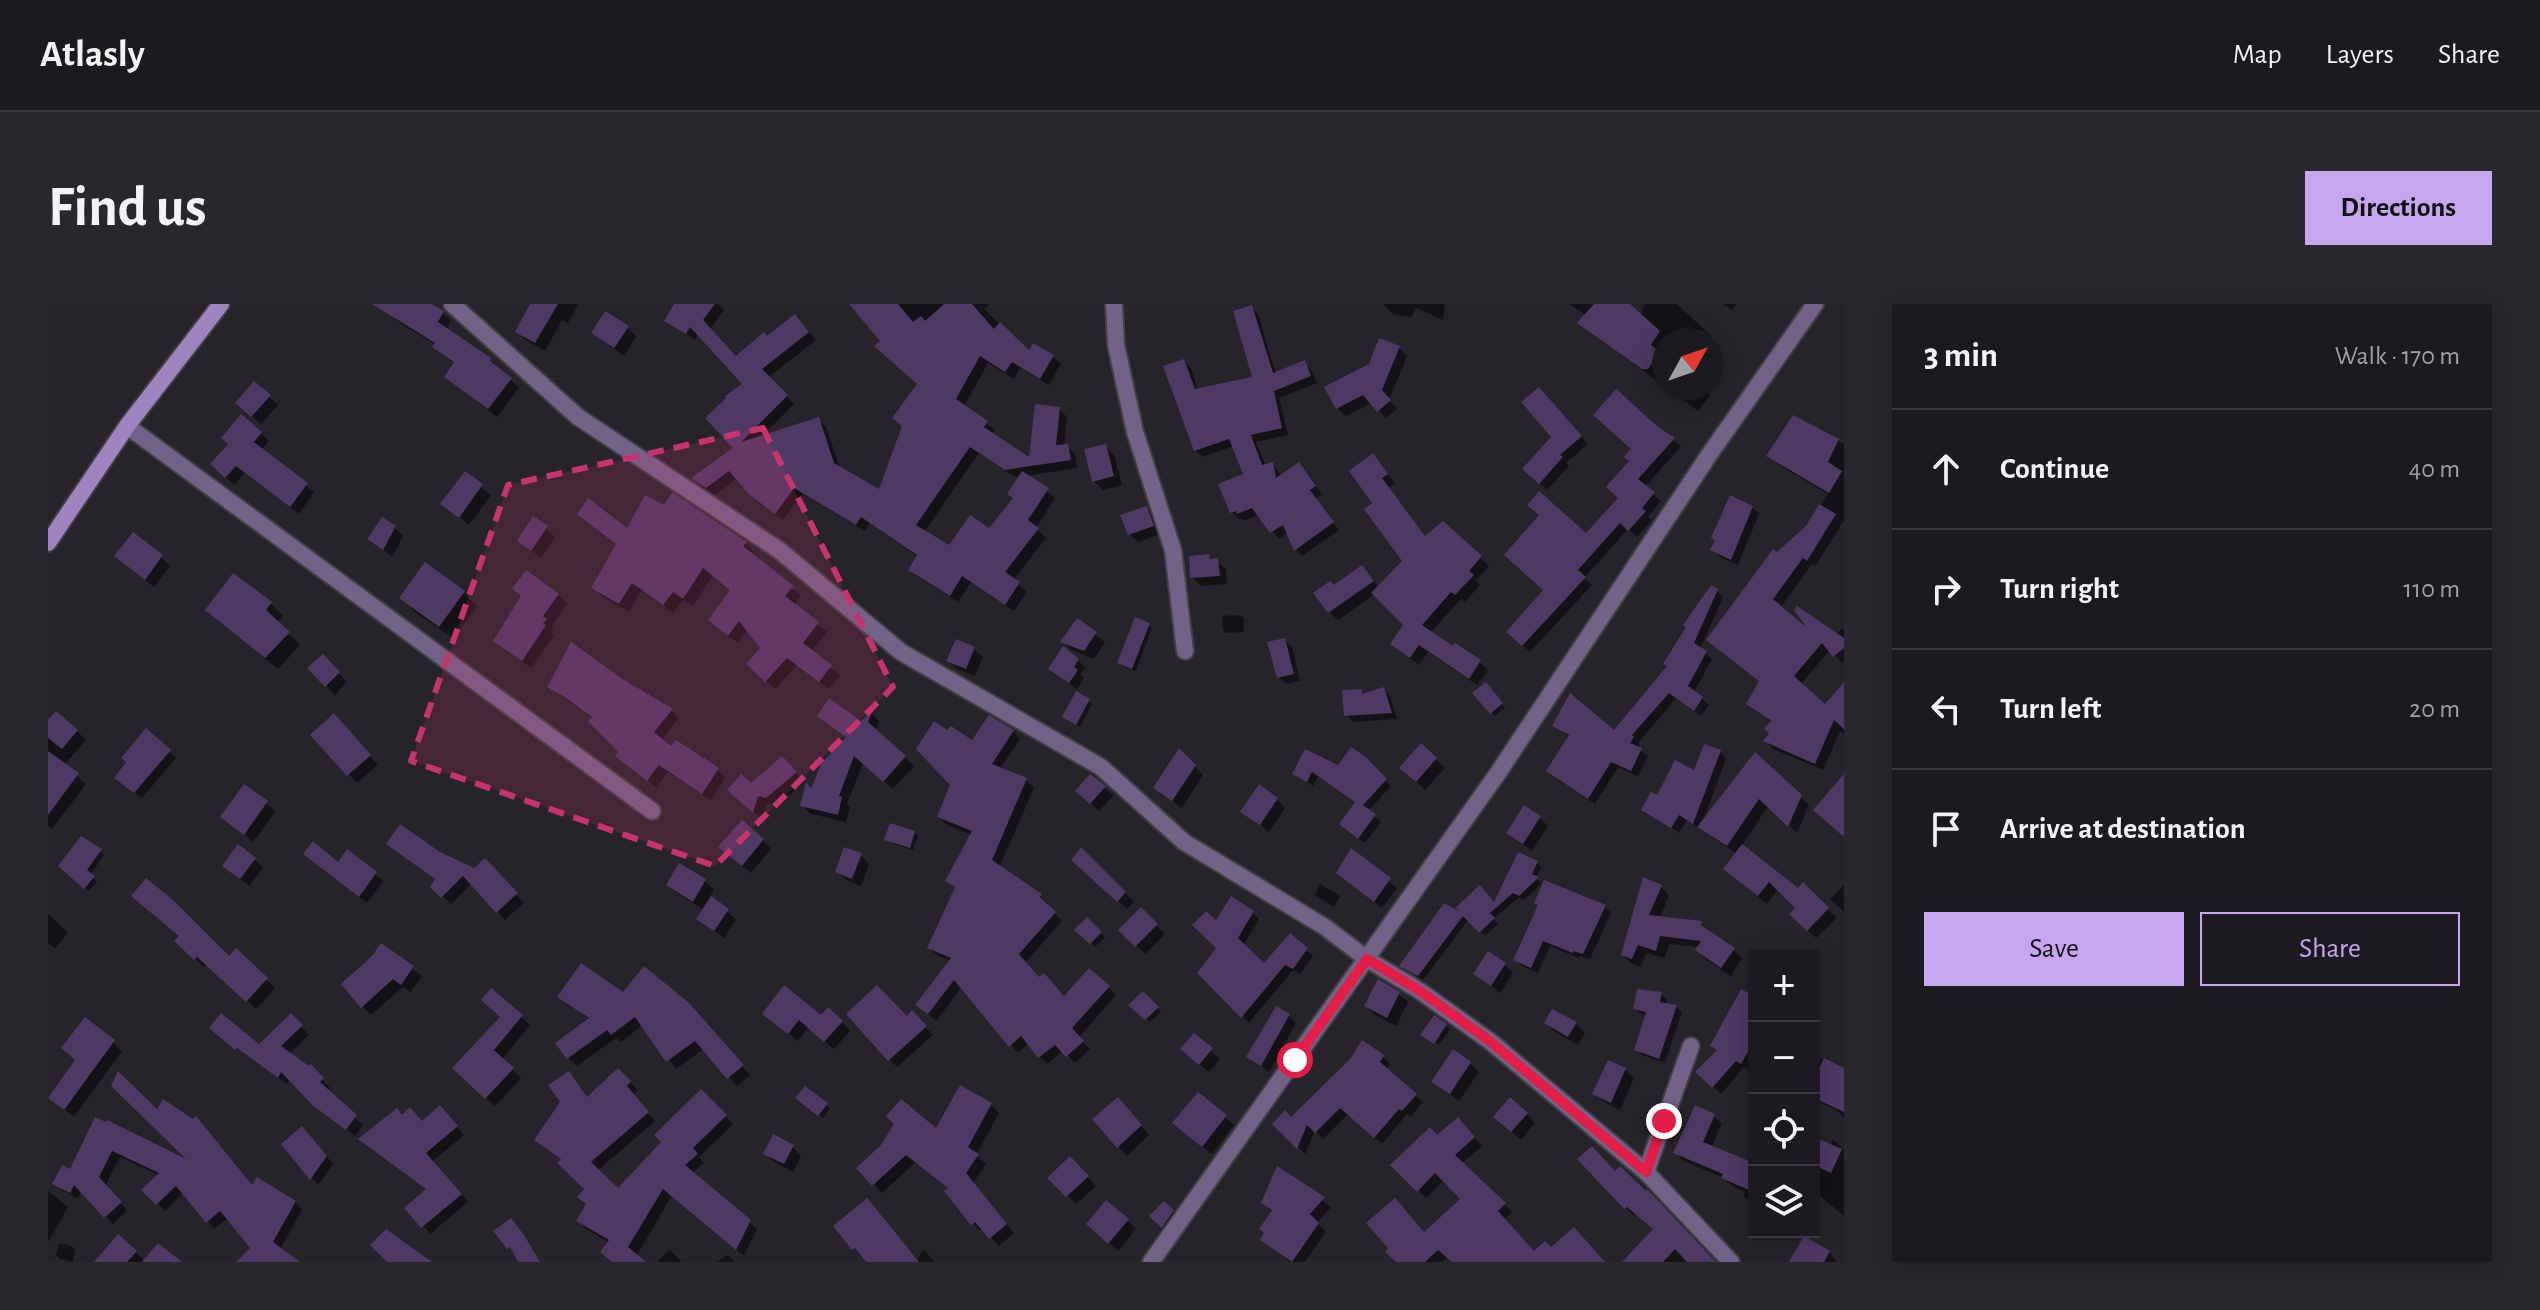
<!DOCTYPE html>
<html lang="en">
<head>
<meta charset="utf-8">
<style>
  :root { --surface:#1c1a20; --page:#29272d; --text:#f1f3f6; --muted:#a0a1a5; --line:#3a383e; --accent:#c7a6ef }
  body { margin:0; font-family:"Alegreya Sans",sans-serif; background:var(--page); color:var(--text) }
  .controls { position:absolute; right:24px; bottom:24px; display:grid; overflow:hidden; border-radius:0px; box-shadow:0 4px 20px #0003 }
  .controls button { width:72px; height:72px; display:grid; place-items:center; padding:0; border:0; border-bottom:2px solid var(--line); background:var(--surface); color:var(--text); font:40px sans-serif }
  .compass { position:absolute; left:1604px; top:24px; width:72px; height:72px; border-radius:50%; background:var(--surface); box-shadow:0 4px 20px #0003; rotate:50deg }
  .stop { position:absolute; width:24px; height:24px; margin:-18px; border:6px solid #e11d48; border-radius:50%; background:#fff }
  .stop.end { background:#e11d48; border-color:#fff; box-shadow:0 2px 8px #0008 }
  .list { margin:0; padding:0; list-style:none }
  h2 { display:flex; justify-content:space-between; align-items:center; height:104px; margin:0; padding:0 32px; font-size:34px }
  h2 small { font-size:26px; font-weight:400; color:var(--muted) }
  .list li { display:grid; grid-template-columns:52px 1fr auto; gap:24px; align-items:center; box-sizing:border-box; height:120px; padding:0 32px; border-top:2px solid var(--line) }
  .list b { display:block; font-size:30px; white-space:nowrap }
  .list em { font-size:26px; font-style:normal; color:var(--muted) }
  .actions { display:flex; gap:16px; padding:24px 32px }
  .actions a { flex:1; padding:18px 0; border:2px solid var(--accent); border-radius:0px; text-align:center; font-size:28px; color:var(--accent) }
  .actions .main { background:var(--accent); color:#111 }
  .icon { flex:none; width:44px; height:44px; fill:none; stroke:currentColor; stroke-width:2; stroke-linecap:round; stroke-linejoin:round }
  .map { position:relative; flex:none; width:1796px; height:958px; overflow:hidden; border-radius:0px }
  header { display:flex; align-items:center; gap:48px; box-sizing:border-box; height:112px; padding:0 40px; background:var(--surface); border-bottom:2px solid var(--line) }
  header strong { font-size:38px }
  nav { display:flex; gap:44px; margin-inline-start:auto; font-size:28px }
  .intro { display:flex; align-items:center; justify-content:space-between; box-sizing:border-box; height:192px; padding:0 48px }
  h1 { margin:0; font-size:56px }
  .button { padding:20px 36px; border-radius:0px; background:var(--accent); color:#111; font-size:28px; font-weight:700 }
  main { display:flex; gap:48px; padding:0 48px }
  aside { flex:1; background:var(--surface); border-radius:0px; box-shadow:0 4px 20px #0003 }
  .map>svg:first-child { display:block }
  .shadow { fill:#0007; fill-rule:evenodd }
  .building { fill:#4e3965 }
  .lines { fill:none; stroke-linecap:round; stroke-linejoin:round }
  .street-casing { stroke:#424046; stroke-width:20 }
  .secondary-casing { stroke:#424046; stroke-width:20 }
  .street { stroke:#736287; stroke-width:16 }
  .secondary { stroke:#9f84c0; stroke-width:16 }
  .route { stroke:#e11d48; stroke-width:10 }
  .marked { fill:#c5346e; fill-opacity:0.2; stroke:#c5346e; stroke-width:6; stroke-dasharray:16 10; stroke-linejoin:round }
</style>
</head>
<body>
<header>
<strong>Atlasly</strong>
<nav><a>Map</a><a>Layers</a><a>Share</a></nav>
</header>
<div class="intro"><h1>Find us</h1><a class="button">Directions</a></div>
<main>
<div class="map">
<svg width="1796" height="958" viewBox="0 0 1796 958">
  <rect width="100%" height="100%" fill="#26232a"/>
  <g class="shadow">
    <polygon points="345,0 381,0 395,9 403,17 398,26 442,56 471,84 449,113 398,73 407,60 387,43 388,41 349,17 340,8"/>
    <polygon points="485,0 530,0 520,19 514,16 497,47 478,36 469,27"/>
    <path d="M629,0H670L676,6L662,25L688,55L720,34L755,20L768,36L721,73L746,100L713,133L770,115L778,123L792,164L832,188L871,80L804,0H942L936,5L982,49L1005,53L1013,60L1001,81L972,64L966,75L940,59L916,102L947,126L944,130L983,157L1011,105L1019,113L1016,142H1019L1027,150L1029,164L977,172L1007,194L988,224L998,234L965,276L979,288L966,307L923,278L910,298L870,273L862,266L870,253L822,219L817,227L755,190L735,216L712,198L690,174L667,191L653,182L646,175L688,144L697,80L651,29L647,36L619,17ZM931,149L967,173L973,172L967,195L942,227L902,244L876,228Z"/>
    <polygon points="1335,0 1397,0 1395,16 1368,4 1363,13 1346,11"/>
    <polygon points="1521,0 1579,0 1592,12 1597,0 1629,0 1663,32 1660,36 1616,36 1616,82 1540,26 1532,19 1539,12"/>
    <polygon points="1675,0 1688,0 1684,6"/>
    <polygon points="1203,3 1210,10 1228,70 1256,59 1263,66 1269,79 1231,94 1240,131 1208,138 1218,162 1224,161 1231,168 1232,173 1257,167 1274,190 1268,194 1291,226 1254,252 1248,246 1240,229 1231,235 1211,211 1198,216 1191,215 1183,207 1197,172 1186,142 1154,153 1147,146 1136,57 1143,64 1150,86 1206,75"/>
    <polygon points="579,23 588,32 576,52 545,29"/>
    <polygon points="1351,44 1359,52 1341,96 1349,105 1338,114 1324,99 1298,112 1289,104"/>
    <polygon points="1619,84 1655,84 1662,91 1650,107"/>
    <polygon points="221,93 230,101 213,120 199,108"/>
    <polygon points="1498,93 1540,140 1518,159 1521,162 1499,186 1477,165 1506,133"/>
    <polygon points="1745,113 1796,140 1796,216 1767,263 1764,260 1732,304 1765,332 1789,331 1793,325 1796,325 1796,358 1794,359 1782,346 1752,381 1778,403 1796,400 1796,430 1792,427 1775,466 1725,445 1718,437 1724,430 1725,418 1700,400 1713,378 1729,251 1760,223 1780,190 1728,159 1721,152"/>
    <polygon points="1609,124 1633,142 1597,183 1613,197 1600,213 1604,216 1589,233 1580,225 1536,274 1544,281 1482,348 1461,328 1498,286 1538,232 1573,194"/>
    <polygon points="213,129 221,137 213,146 266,188 251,210 197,169 186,181 165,160"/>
    <polygon points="1057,142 1066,151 1074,181 1055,186 1046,177"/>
    <polygon points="1325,152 1347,179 1341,184 1378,234 1395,219 1441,262 1428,276 1432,281 1417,298 1413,295 1382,329 1431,358 1440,366 1429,381 1380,348 1371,361 1353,348 1345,340 1358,321 1327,290 1290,316 1281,308 1286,283 1322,272 1331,284 1356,257 1327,199"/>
    <polygon points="417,170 443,191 421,221 395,200"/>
    <polygon points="1704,203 1711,210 1690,261 1672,253 1665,246"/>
    <polygon points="1099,204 1107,213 1113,230 1090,238 1081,230"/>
    <polygon points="346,223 355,232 344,253 322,235"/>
    <polygon points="498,224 507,233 493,254 471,236"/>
    <polygon points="580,227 697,239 706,248 703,251 753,292 746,301 779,328 763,348 792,371 781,385 749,361 727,385 709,369 715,344 700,325 690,339 671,325 684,287 665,271 645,302 635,296 625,309 593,286 581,308 554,292 545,283"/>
    <polygon points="1161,252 1178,265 1179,280 1153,282 1144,273"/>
    <polygon points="113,253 122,262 106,283 77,261"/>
    <polygon points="1669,287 1675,293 1652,345 1664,355 1646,388 1661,401 1653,412 1628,394 1590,439 1592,440 1589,444 1600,452 1590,472 1570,463 1547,500 1507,473 1522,433 1506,422 1566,429 1621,363"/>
    <polygon points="415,288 429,302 406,335 367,308 354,294"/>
    <polygon points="510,291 519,300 503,322 506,325 503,329 506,332 483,364 447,337"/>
    <polygon points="223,300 235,312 229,319 252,341 230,365 159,306"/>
    <polygon points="1192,311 1196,315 1195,328 1179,329 1175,326 1174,312"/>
    <polygon points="1029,317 1057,338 1046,355 1024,346 1015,338"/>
    <polygon points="1100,320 1104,324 1088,367 1075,362 1071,359"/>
    <polygon points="1236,336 1244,343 1252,377 1238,380 1231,373"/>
    <polygon points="926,345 935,353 927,372 909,365 900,356"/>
    <polygon points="275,352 299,378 287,391 262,365"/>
    <polygon points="1030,356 1037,364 1032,370 1036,374 1029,385 1002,365"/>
    <polygon points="575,378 623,406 631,414 614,436 623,445 669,466 677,474 663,496 620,468 608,483 577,459 573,448 546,415 501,383"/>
    <polygon points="1437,381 1457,404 1447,412 1427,390"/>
    <polygon points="1335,386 1342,392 1349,415 1305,418 1298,411 1313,387 1317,391"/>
    <polygon points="1041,397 1044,400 1032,423 1020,416"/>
    <polygon points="824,410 831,417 828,427 866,462 845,485 815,459 799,500 802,503 798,518 763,510 754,501 800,434 771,412 814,420"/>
    <polygon points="0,419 29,427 38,436 16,461 38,480 4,525 0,522"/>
    <polygon points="295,421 330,461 309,479 265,431"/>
    <polygon points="98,427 128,454 94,494 75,480"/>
    <polygon points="965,427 972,435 952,465 978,476 986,484 951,564 993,592 1000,600 999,602 1014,617 977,659 992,675 1017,694 1041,666 1068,691 1031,733 1042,745 1027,759 1015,747 999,760 981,739 970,749 914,683 888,717 870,701 903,657 889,651 881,644 908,585 899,577 924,531 899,521 891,513 925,439"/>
    <polygon points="1373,442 1397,464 1377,486 1354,464"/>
    <polygon points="1132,447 1155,471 1134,504 1107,484"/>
    <polygon points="1672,448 1678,455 1655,517 1708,451 1761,501 1749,529 1720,502 1693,543 1750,586 1755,581 1789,614 1768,634 1744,610 1750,604 1730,585 1719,600 1677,565 1689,550 1639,516 1631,529 1595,505 1647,469"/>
    <polygon points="1316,454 1343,482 1320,507 1333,518 1317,539 1299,526 1309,499 1270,472 1265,482 1247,470 1291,464"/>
    <polygon points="743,463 756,478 728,502 719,500 714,515 690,495 703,481"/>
    <polygon points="1043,472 1065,492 1051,507 1030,486"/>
    <polygon points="197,483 228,507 205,538 175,513"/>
    <polygon points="1229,495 1237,504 1221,528 1195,508"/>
    <polygon points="1492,514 1500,522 1484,547 1460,529"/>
    <polygon points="866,529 870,532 865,546 843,539 839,535"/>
    <polygon points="715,536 723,545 703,569 682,552"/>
    <polygon points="340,540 391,550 427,566 445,565 476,599 457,616 424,579 403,600 385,582 388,576"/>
    <polygon points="1034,546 1086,598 1079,605 1034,565"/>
    <polygon points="52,547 56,551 42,571 49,577 41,587 12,562"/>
    <polygon points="1303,547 1349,584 1334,604 1298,576"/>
    <polygon points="299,548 335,577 319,599 265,557 290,560"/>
    <polygon points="813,551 821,560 813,582 798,576 789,567"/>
    <polygon points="206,555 215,564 201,582 186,570"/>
    <polygon points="1488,558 1493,563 1488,574 1494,579 1476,596 1471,593 1445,615 1450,620 1437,632 1421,615 1375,676 1354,661 1397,602 1419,615 1447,601"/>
    <polygon points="632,561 657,577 666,586 661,594 688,615 676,634 651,615 656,606 629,589 620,581"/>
    <polygon points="1272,580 1292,592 1286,603 1267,591"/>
    <polygon points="1796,581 1796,608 1782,595"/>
    <polygon points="1612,582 1621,591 1612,614 1653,619 1694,654 1683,672 1658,655 1649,646 1651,643 1621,640 1617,654 1598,649 1593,663 1584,660 1575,651"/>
    <polygon points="1524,591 1557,602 1563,609 1542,655 1532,652 1531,654 1502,642 1490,669 1474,662 1468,656"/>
    <polygon points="1093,606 1117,630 1097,650 1073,626"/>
    <polygon points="1205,609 1211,615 1195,642 1216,662 1258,646 1265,652 1252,670 1245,666 1201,719 1151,669 1170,644 1168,619"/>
    <polygon points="0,610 20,628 7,645 0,639"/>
    <polygon points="1039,616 1057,633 1047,643 1029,626"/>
    <polygon points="129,637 181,655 188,647 227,684 208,705 159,660 156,663"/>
    <polygon points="334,642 374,672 363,688 355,683 323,711 314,702 326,653"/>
    <polygon points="1457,661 1465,669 1452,689 1427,669"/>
    <polygon points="575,690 649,710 702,771 689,782 656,745 628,765 595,721 573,738 568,734 529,762 521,754 542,716 512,692"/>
    <polygon points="1095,690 1113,708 1102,718 1083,701"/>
    <polygon points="1351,690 1360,698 1348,722 1327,711 1318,702"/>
    <polygon points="1613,690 1619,696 1618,701 1628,703 1634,708 1617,759 1594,751 1588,745 1599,712 1593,710 1587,705"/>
    <polygon points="1706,695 1706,758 1701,766 1696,763 1673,790 1650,768 1670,747 1664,741"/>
    <polygon points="1505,707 1528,720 1537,729 1530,741 1507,728 1498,719"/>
    <polygon points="864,709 885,731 849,763 842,756"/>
    <polygon points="243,712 261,731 241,750 261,764 263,763 282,784 279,787 315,821 307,832 275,809 242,775 239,780 171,732 211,742"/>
    <polygon points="1241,712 1248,719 1221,768 1201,752"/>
    <polygon points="473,713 482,721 454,755 473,774 447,802 407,764"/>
    <polygon points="774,713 794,718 802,727 786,745 760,723 750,737 725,718"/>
    <polygon points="1387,714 1402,725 1391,741 1376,731"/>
    <polygon points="1146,732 1172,755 1161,768 1144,754"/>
    <polygon points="65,738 74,747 26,813 2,794 29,757"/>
    <polygon points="1315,739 1335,753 1342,760 1338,766 1375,798 1362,813 1359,810 1334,840 1300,810 1275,835 1267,826 1257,850 1227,820 1243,816 1303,756"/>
    <polygon points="1766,751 1796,766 1796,815 1790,807 1769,797 1766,804"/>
    <polygon points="1422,759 1431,768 1411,797 1386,777"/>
    <polygon points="570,766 590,786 585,791 607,817 549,867 570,887 615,838 653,788 685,820 651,853 656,859 644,869 709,925 696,952 624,891 585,958 565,958 562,939 538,925 530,917 540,901 539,885 514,856 488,836 514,798 521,769 540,794"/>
    <polygon points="1577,766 1586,774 1572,806 1556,798 1547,790"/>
    <polygon points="1150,791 1186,821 1164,850 1136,828"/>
    <polygon points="754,798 778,801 782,804 775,814"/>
    <polygon points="943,801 951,809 928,851 938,860 925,879 966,929 951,942 935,925 933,927 925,919 902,885 868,858 834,889 811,864"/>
    <polygon points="1079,804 1101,831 1079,852 1047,815"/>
    <polygon points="109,808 205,883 247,898 254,906 232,945 249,958 200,958 204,944 180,914 166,925 136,888 117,907 96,886 111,871 72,853 57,882 79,906 65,920 34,886 30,895 14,886 6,879 22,868 48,816 145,861"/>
    <polygon points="1479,810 1487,819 1473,836 1457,822"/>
    <polygon points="399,812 416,831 384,858 420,898 382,930 359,904 380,886 321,842 354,813 374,819"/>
    <polygon points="1666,812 1674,820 1663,844 1706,862 1706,902 1696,893 1697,888 1684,882 1676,874 1636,857 1628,849"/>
    <polygon points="1418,824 1434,842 1413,860 1464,908 1456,916 1486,949 1503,945 1555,958 1406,958 1400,953 1394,958 1350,958 1415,895 1396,876 1378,894 1345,862 1390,833"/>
    <polygon points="261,831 285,860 270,881 236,840"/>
    <polygon points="1766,835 1782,842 1785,835 1796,846 1796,912 1770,890 1766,901"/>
    <polygon points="745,843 753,852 745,868 726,858 718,850"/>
    <polygon points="1022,855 1048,882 1028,900 1002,874"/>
    <polygon points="1532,855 1568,869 1666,958 1577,958 1608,926 1588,909 1585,911"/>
    <polygon points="1230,865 1283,903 1269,919 1278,928 1257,958 1242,958 1214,936 1225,908 1215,899"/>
    <polygon points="0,887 20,903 0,938"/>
    <polygon points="819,897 869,957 875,945 887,958 820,958 814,953 806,944"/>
    <polygon points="1116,900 1129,912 1119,926 1104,912"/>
    <polygon points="1080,917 1088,925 1070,947 1049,929"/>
    <polygon points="11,939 24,942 27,946 25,958 12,955 8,951"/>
    <polygon points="622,946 634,958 608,958"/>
    <polygon points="88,948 95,956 93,958 49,958"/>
    <polygon points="1781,948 1789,958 1751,958"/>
    <polygon points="679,951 687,958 669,958"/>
  </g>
  <g class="building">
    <polygon points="324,0 384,0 396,7 390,18 443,54 442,57 464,74 440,105 396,73 406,58 384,43 387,39"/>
    <polygon points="482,0 510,0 487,39 467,28"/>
    <polygon points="626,0 667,0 655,16 688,52 716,28 719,32 747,10 761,28 714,65 740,91 693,138 771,113 786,159 831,185 854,122 844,114 869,80 826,42 832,37 801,0 850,0 865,18 873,12 877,17 896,0 924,0 946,25 952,18 981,46 985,39 1006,51 992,75 964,58 957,68 932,52 908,95 940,117 936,123 981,153 987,100 1012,103 1008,141 1020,140 1023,156 957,166 922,143 868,221 901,241 922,211 941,224 965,194 959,190 974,167 1001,184 980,216 991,224 957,268 972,278 957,301 914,272 902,292 860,266 869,251 813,213 808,221 746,184 727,210 701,190 681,167 658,184 643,174 685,144 657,114 678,94 677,92 694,80 642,23 638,30 616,17"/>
    <polygon points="1546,0 1582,0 1612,27 1603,41 1612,48 1600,65 1594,65 1529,19"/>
    <polygon points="1204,1 1225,69 1257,56 1263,72 1226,87 1234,124 1203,131 1214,161 1225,158 1228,174 1251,158 1268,182 1262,186 1286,218 1246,247 1235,221 1222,229 1204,204 1189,210 1188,207 1182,209 1170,180 1195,170 1181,135 1146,147 1115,62 1136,55 1147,85 1204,73 1185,7"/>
    <polygon points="557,7 581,22 566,44 543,29"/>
    <polygon points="1331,34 1352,42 1334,86 1343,96 1329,108 1315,91 1288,105 1276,83 1321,60"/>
    <polygon points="206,77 223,91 203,113 187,99"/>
    <polygon points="1491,83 1534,132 1512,151 1515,153 1491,180 1474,165 1503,133 1473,98"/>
    <polygon points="1568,85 1610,123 1627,134 1590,175 1607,188 1594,204 1598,207 1580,227 1572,219 1530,266 1538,273 1474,342 1458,328 1495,286 1456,251 1491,211 1479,201 1491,187 1538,229 1570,194 1558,183 1581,157 1576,153 1583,145 1545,111"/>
    <polygon points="193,110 214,128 206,138 260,179 242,203 188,162 177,174 162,160 180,140 173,134"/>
    <polygon points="1745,111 1791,135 1780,158 1794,167 1781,189 1718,152"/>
    <polygon points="1058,140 1066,172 1044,178 1036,145"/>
    <polygon points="1325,149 1340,170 1334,174 1377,232 1395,217 1434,252 1421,267 1426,271 1407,291 1403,288 1374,321 1405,342 1407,339 1433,356 1421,375 1371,341 1362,354 1342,340 1355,321 1323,289 1354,257 1316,205 1324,199 1301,167"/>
    <polygon points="417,167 435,180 411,214 392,200"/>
    <polygon points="624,188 699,238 695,242 746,282 737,292 771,318 755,339 784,361 771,378 739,354 717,378 698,360 712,344 691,317 680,332 660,316 682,286 655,264 635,295 625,288 615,301 584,279 571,300 543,284 568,240 529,210 540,194 579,224 597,191 616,201"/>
    <polygon points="1682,191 1705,202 1683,256 1662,246 1667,236 1663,234"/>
    <polygon points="1771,200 1788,210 1759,257 1755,254 1725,295 1759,324 1746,306 1749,302 1796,334 1796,344 1785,353 1774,339 1746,372 1777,400 1796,378 1796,425 1786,416 1767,460 1715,437 1721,430 1716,424 1724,417 1698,400 1711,377 1658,336 1725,245 1729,248 1758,222"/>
    <polygon points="1099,202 1106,222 1080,231 1072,211"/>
    <polygon points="485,212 500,222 483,247 469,237"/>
    <polygon points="334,213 348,222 335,246 319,235"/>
    <polygon points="85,228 115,251 97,276 66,252"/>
    <polygon points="1161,250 1162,255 1170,254 1172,272 1142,274 1141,252"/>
    <polygon points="377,258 417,287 391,323 351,294"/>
    <polygon points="1314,261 1326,277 1280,309 1265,289 1282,277 1286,281"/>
    <polygon points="478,266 511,290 495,312 499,315 495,320 498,321 474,357 445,337 473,292 464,285"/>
    <polygon points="185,269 224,298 218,306 242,328 217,354 157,306"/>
    <polygon points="1663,281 1670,285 1646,339 1659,347 1640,382 1655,393 1646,407 1621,389 1584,431 1586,433 1582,439 1594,444 1583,467 1563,458 1540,495 1498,467 1521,431 1504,422 1522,389 1566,426 1619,362 1615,360 1638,323 1635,321"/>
    <polygon points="1087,313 1102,319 1084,365 1069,359"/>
    <polygon points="1029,314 1049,328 1036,347 1012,338"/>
    <polygon points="1237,334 1246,370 1229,374 1219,338"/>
    <polygon points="908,335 927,343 918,365 898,357"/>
    <polygon points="523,338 576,376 625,405 606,428 623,442 628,436 671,464 654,490 611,461 599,477 567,452 570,448 540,417 544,413 518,394 499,383"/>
    <polygon points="1015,342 1031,355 1026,363 1030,366 1021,379 1000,365"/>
    <polygon points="275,350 292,368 277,383 259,364"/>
    <polygon points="1438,378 1455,399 1442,410 1424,389"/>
    <polygon points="1336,383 1344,409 1296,412 1294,386 1314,385 1314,390"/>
    <polygon points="1028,387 1042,395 1028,421 1014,413"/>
    <polygon points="781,394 813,417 824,407 820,418 858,452 835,478 806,452 791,492 794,493 790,511 752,502 758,478 763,485 773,460 798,433 769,412"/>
    <polygon points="8,407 30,426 14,445 0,434 0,416"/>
    <polygon points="286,409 323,451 299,472 262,431"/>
    <polygon points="941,411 966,426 944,460 979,474 944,556 994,590 992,593 1008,608 971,650 991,673 996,669 1016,692 1041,664 1062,682 1024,724 1036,737 1018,753 1007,741 990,754 973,732 961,743 906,676 880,710 867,701 903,654 879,644 907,583 897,577 924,527 889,513 902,481 868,445 886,417 899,426 903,422 924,436"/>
    <polygon points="98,424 123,446 86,489 66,474 78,458 73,454"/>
    <polygon points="1373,439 1389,454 1368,478 1351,464"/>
    <polygon points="1656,440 1673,446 1645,520 1631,511 1623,524 1593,506 1603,488 1609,491 1627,456 1646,466"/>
    <polygon points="1303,443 1318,453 1339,475 1315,501 1328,510 1310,535 1291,520 1307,498 1264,468 1259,478 1244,470 1257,445 1290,461"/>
    <polygon points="1131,444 1148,461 1124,497 1105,484"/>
    <polygon points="0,447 31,469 0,511"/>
    <polygon points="1707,448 1754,491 1740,523 1711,495 1679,542 1649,523"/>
    <polygon points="734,452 749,468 718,494 710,492 705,509 679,486 693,470 703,479"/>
    <polygon points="1042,470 1058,482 1042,500 1027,487"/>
    <polygon points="1796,470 1796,533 1765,506"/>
    <polygon points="196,480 220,497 196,531 172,513"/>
    <polygon points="1211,480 1230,494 1212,521 1192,508"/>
    <polygon points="1476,501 1493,512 1475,540 1458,529"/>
    <polygon points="694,516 716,535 694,562 670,543"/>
    <polygon points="842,519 867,527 862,544 836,536"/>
    <polygon points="352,520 392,548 426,564 437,554 470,589 448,609 415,572 393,594 382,583 387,575 338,540"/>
    <polygon points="33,532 54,545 39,566 47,572 36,585 10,562"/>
    <polygon points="265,537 290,558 299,545 329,568 311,593 255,550"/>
    <polygon points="190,540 208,554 192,575 174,562"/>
    <polygon points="1694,540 1750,584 1755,578 1781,604 1759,627 1741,610 1747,604 1721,578 1710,592 1675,565"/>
    <polygon points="796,543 814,549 804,575 787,568"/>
    <polygon points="1033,543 1078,588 1069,598 1023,556"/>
    <polygon points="1303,544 1343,574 1326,598 1288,569"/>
    <polygon points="1470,548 1490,557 1484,570 1491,573 1471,592 1465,589 1442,609 1447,614 1431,629 1415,612 1370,672 1351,662 1396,599 1412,608 1407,604 1432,581 1446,598"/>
    <polygon points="631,559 658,575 645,598 618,581"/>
    <polygon points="1595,573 1614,581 1601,611 1654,617 1653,621 1687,644 1673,664 1647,646 1653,637 1612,632 1608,647 1590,641 1584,655 1573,651"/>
    <polygon points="98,574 125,596 181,652 188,644 220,674 198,698 149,653 146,656 126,637 131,632 83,592"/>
    <polygon points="1496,576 1558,601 1535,650 1525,647 1525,649 1495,637 1483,664 1465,656 1490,601 1486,599"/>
    <polygon points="663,592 681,605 666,627 648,615"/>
    <polygon points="1183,592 1206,607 1190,634 1216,659 1242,629 1260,644 1245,665 1237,661 1193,714 1149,669 1168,644 1144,621 1158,607 1168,616"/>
    <polygon points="1093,603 1110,620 1087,643 1070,626"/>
    <polygon points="1039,613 1054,628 1042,640 1026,626"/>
    <polygon points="333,639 366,662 353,681 345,675 313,704 293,680 324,652"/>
    <polygon points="1440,647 1458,659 1443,682 1425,670"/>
    <polygon points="533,659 575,688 596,662 641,699 696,761 679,775 647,737 618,758 587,713 563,731 559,726 519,755 507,739 541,714 509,693"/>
    <polygon points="1330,675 1352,688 1339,714 1316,702"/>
    <polygon points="736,681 773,711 780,703 795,717 776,738 751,716 740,730 714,710"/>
    <polygon points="829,681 859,712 864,706 879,722 840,757 798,710"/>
    <polygon points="443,684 475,711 446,746 466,764 437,795 404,764 452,713 433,696"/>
    <polygon points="1589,685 1614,688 1612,698 1629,701 1611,755 1586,746 1598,708 1585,705"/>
    <polygon points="1693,685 1706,692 1706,737 1693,760 1688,757 1664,784 1647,768 1669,746 1662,742"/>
    <polygon points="1095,687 1111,703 1097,716 1080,701"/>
    <polygon points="1228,702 1242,710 1213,762 1198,753"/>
    <polygon points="1504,705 1529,718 1520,733 1496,719"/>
    <polygon points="173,709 211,740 243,709 255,721 233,742 261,762 263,760 276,774 272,778 309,811 298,826 264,801 233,768 230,774 189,744 187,746 161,724"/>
    <polygon points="1386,711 1399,720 1386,740 1372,731"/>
    <polygon points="37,713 67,736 16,806 0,794 27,756 13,744"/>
    <polygon points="1146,729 1165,744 1151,761 1132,745"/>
    <polygon points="1314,736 1336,751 1332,758 1369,790 1354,807 1351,805 1326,834 1292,804 1267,829 1259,821 1249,845 1224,820 1237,806 1243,813 1302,755"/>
    <polygon points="1405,745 1423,758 1402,790 1383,778"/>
    <polygon points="1776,754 1796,764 1796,808 1766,794 1766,776"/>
    <polygon points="1560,756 1578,764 1563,799 1544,790"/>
    <polygon points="570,764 583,777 579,782 601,808 543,858 570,884 613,838 606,831 653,785 679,811 645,844 650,850 637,861 703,916 688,946 615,885 580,943 598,958 564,958 552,948 561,936 528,917 538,900 529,893 536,885 509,859 513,855 486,836 512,798 500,781 521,767 539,793"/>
    <polygon points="70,767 109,805 115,795 145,815 148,812 204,881 209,873 248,897 225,938 252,958 188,958 202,944 172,907 158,919 128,882 108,901 93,886 111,869 64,847 51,873 74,898 56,914 26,881 22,889 4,880 14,861 22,865 47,813 58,818 59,816 138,855 63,782"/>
    <polygon points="912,781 944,799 920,843 931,850 918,869 959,920 941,935 927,918 923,921 896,887 900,884 858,851 824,882 808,864 832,842 846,820 838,812 853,795 888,824"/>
    <polygon points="757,782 780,799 770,812 747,794"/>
    <polygon points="1150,788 1179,811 1154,843 1124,819"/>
    <polygon points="1070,793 1094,821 1069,844 1044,815"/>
    <polygon points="1462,793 1480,809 1463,828 1445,813"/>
    <polygon points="392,801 410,822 378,849 414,890 373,924 356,904 378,885 310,835 349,804 354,811 362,803 374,817"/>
    <polygon points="1647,801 1667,810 1655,838 1706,859 1706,888 1673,874 1675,870 1625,849"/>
    <polygon points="1410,813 1427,833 1407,851 1458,899 1450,907 1486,947 1497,937 1503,943 1526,923 1557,958 1404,958 1390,946 1377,958 1348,958 1337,948 1340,944 1318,919 1347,894 1376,928 1412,895 1387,869 1369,888 1342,861 1382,823 1389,831"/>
    <polygon points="254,822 279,852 262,876 233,840"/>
    <polygon points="725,830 746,841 736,860 715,850"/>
    <polygon points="1766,833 1794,845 1783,869 1766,861"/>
    <polygon points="1544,842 1567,867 1572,862 1598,887 1599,885 1668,958 1639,958 1627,945 1615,958 1574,958 1605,925 1579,903 1576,905 1529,855"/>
    <polygon points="1022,852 1041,872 1018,893 999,874"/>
    <polygon points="1229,862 1277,893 1262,910 1271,919 1244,958 1212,936 1216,929 1211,925 1224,906 1213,899"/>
    <polygon points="819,894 842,922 871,958 818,958 807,944 804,946 785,922"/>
    <polygon points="1058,896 1081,915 1060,940 1038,920"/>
    <polygon points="1116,897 1126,906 1114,924 1101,912"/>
    <polygon points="463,914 476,931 492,958 470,958 462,943 459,945 445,927"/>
    <polygon points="338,925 384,958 339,958 322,941"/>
    <polygon points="70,930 89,947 79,958 46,958"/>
    <polygon points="1756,932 1782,947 1776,958 1741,958"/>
    <polygon points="110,939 134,958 94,958"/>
  </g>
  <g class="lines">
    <defs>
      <g id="street">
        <polyline points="404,0 530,113 731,246 853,348 1053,463 1136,538 1277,623 1319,655 1372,687 1443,738 1598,868 1683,958"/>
        <polyline points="1066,0 1068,41 1087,128 1125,246 1137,347"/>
        <polyline points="79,122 604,507"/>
        <polyline points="1598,868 1643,742"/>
        <polyline points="1103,958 1450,469 1661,151 1767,0"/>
      </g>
      <polyline id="secondary" points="0,239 79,122 173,0"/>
    </defs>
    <use href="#street" class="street-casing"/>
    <use href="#secondary" class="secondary-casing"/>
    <use href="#street" class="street"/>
    <use href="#secondary" class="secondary"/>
  </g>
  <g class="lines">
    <polyline class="route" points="1247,756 1319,655 1372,687 1443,738 1598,868 1616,817"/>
  </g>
  <path class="marked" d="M715,124L845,383L667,562L363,457L460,181Z"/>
</svg>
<div class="controls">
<button>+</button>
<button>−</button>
<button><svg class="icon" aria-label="locate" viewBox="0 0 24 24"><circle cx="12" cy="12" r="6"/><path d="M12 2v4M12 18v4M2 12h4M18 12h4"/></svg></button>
<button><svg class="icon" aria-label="layers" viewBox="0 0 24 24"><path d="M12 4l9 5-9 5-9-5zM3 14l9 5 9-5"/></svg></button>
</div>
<svg class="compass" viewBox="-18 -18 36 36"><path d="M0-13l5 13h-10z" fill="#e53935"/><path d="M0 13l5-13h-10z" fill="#a0a1a5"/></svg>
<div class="stop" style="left:1247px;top:756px"></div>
<div class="stop end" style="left:1616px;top:817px"></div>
</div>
<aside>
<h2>3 min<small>Walk · 170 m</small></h2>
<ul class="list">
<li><svg class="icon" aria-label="ahead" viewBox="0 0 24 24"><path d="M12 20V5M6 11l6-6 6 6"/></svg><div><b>Continue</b></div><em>40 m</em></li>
<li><svg class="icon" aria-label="right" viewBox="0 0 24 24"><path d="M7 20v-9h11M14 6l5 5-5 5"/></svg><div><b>Turn right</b></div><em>110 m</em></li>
<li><svg class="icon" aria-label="left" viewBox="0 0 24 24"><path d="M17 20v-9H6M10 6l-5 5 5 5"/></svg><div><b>Turn left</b></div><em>20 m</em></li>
<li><svg class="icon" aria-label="arrive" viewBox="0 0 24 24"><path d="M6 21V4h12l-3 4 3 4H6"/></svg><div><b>Arrive at destination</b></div></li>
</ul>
<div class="actions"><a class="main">Save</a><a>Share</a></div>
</aside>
</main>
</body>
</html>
